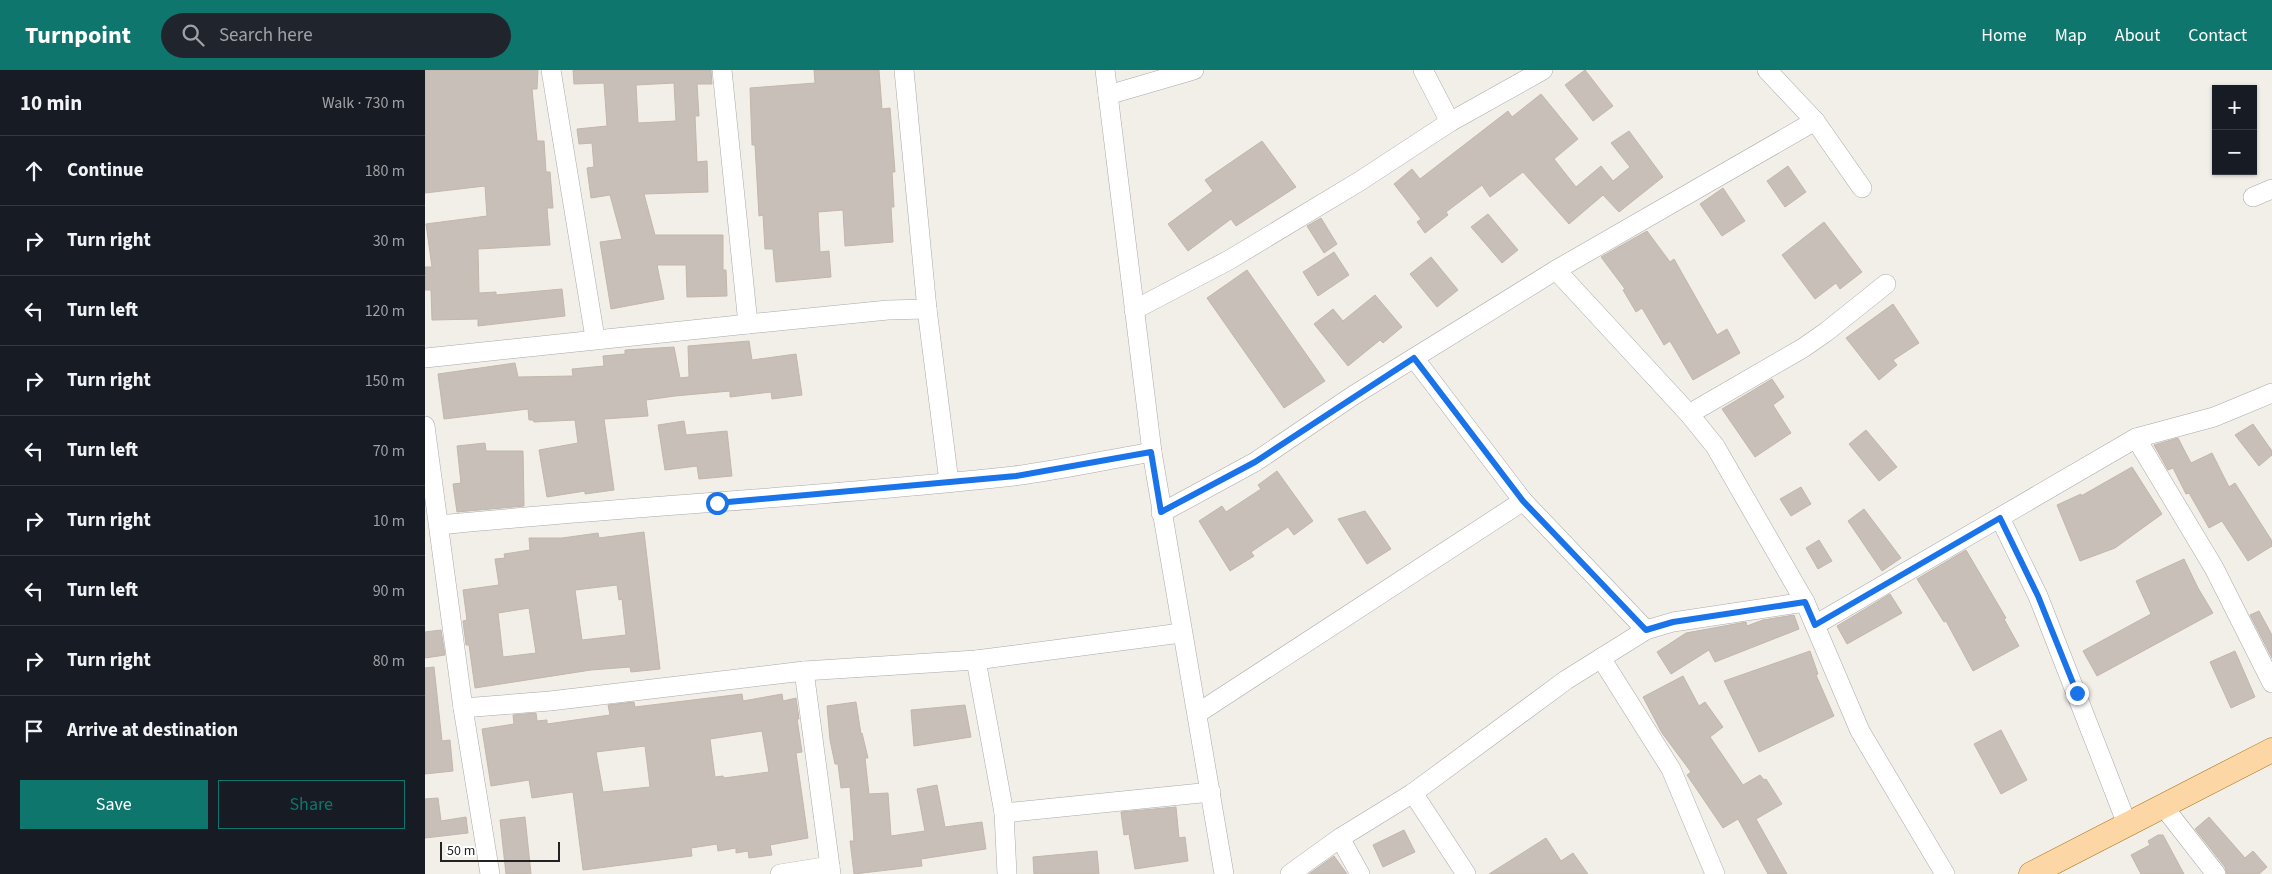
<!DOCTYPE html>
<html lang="en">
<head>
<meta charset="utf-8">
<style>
  :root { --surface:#171b24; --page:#20242c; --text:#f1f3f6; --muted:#9ea1a6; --line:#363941; --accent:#0f766e }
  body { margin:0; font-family:"Source Sans 3",sans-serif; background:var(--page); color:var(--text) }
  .controls { position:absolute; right:15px; top:15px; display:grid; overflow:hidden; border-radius:0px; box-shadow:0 1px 4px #0004 }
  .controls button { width:45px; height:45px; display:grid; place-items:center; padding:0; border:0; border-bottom:1px solid var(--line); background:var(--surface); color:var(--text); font:25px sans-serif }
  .scale { position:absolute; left:15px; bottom:12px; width:120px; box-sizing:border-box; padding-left:5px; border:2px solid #222; border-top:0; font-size:14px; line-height:18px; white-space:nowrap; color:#222; -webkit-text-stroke:4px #fff; paint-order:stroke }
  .stop { position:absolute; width:15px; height:15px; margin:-11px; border:4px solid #1a73e8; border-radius:50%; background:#fff }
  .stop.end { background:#1a73e8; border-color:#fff; box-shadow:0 1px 5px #0008 }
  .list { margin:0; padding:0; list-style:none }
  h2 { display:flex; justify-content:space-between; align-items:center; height:65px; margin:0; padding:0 20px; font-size:21px }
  h2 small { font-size:16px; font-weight:400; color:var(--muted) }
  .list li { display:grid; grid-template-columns:32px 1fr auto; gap:15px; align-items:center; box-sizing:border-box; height:70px; padding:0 20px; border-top:1px solid var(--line) }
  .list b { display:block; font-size:19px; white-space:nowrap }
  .list em { font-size:16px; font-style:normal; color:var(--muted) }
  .actions { display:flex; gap:10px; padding:15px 20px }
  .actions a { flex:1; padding:11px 0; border:1px solid var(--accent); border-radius:0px; text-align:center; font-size:18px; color:var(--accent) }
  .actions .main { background:var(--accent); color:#fff }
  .icon { flex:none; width:28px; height:28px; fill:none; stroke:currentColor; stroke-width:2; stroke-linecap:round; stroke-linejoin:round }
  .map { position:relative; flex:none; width:1847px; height:804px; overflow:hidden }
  header { display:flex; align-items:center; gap:30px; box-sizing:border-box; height:70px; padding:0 25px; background:var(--accent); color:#fff }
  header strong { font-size:24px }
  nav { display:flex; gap:28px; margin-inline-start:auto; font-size:18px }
  .search { width:350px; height:45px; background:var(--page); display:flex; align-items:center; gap:12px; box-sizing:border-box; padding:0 18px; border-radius:28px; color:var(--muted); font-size:19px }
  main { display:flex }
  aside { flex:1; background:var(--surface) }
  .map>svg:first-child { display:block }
  .building { fill:#c7bfb8; stroke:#c4b6ab; fill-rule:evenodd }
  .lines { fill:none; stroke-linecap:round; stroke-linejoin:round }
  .minor-casing { stroke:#a9a9a9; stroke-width:20 }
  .major-casing { stroke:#a06b00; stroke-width:25 }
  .minor { stroke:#fff; stroke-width:19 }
  .major { stroke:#fcd6a4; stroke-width:24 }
  .route { stroke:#1a73e8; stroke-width:6 }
</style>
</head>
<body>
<header>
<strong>Turnpoint</strong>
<div class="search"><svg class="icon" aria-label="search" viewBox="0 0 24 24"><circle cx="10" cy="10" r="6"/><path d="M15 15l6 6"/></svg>Search here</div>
<nav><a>Home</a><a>Map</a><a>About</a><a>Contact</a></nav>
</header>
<main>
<aside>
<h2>10 min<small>Walk · 730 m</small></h2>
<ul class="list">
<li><svg class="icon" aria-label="ahead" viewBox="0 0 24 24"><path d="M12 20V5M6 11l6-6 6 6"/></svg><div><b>Continue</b></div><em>180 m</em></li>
<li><svg class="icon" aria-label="right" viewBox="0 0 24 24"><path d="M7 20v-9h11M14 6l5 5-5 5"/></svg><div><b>Turn right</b></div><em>30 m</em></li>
<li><svg class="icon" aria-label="left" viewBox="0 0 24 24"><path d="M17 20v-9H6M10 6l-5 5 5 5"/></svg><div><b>Turn left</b></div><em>120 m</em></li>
<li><svg class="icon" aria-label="right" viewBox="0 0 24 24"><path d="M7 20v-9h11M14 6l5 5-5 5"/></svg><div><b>Turn right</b></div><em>150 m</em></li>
<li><svg class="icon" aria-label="left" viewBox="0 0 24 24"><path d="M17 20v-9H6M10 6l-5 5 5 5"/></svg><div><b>Turn left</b></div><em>70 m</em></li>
<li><svg class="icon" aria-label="right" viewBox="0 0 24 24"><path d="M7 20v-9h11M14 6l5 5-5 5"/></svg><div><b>Turn right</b></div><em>10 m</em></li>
<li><svg class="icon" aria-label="left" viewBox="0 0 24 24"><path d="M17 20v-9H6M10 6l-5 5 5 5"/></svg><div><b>Turn left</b></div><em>90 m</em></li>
<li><svg class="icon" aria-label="right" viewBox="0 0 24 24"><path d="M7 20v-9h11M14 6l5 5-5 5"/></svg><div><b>Turn right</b></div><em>80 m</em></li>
<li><svg class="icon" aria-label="arrive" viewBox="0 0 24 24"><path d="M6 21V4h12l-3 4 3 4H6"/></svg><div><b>Arrive at destination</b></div></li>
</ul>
<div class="actions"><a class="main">Save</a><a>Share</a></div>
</aside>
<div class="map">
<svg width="1847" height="804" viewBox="0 0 1847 804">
  <rect width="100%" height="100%" fill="#f2efe9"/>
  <g class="building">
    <polygon points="0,0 113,0 112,19 107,19 112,71 119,71 121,102 125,102 128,138 122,138 125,175 53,179 54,223 71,222 71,225 137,219 140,246 53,256 53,249 7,250 6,220 0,220 0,197 7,197 1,154 62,146 60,116 0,123"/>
    <path d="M148,0H286L287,14H272L274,46H270L272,92L282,91L283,122L219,124L230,165H298V200H301L302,226L262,227L261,195H232L239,229L186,239L175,172L197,169L185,125L166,128L162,98L169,97L167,73L154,74L152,59L182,56L179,13L149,14ZM249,13L251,51L213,53L211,15Z"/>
    <polygon points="389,0 454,0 457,39 465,38 470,102 467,102 469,137 466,137 468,172 420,176 418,140 393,142 395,182 404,181 406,207 351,212 348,179 340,179 338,145 334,146 330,75 327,75 325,18 390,13"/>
    <polygon points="1160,0 1188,36 1168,51 1140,15"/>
    <polygon points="1116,24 1153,69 1129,89 1151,117 1176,96 1188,111 1205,97 1186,73 1204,61 1238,107 1194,142 1178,125 1144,154 1098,102 1065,127 1057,115 1021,142 1023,145 1000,163 992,152 996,149 969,114 987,99 995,109 1083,41 1087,47"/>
    <polygon points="837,71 871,117 811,156 806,149 763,181 743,154 788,121 780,110"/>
    <polygon points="1363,96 1381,122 1360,137 1342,111"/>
    <polygon points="1298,118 1320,151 1297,166 1275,134"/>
    <polygon points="1063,144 1093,180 1077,193 1046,157"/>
    <polygon points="896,148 912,174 899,183 882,156"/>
    <polygon points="1399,152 1437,202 1415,219 1411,213 1390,229 1357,185"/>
    <polygon points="1222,161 1245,192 1249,189 1292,265 1302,259 1315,283 1268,310 1245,271 1239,275 1217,238 1211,242 1198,220 1200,219 1176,187"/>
    <polygon points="909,182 924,205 893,226 878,202"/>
    <polygon points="1006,187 1033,220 1012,237 985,204"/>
    <polygon points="822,200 900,311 859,338 782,228"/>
    <polygon points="950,225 977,257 958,273 955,270 923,296 889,254 908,239 918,251"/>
    <polygon points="1468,234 1494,273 1468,290 1472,295 1454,310 1421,268"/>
    <polygon points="324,271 327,290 371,284 377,325 347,329 346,322 305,327 305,321 250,326 221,330 223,346 179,349 189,420 160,424 160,421 122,427 114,380 153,373 150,350 109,352 108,350 104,350 103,339 19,349 13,304 90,293 93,307 148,306 147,299 179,296 178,286 200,284 200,280 249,277 255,308 264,307 263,276"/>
    <polygon points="1347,309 1359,327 1348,335 1366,363 1330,387 1297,339"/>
    <polygon points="259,351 261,365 302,361 307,406 274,409 272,396 240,400 233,355"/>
    <polygon points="1828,354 1847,381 1847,385 1834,396 1810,365"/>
    <polygon points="1441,360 1472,397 1454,411 1424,374"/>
    <polygon points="1753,368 1766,393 1787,383 1804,417 1810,413 1847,471 1847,476 1823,491 1797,451 1784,458 1764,423 1761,424 1748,398 1743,400 1729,375"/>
    <polygon points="60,373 61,381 98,381 99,436 32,442 28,414 36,413 32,376"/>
    <polygon points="1707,397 1737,444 1690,478 1655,491 1632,435 1656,424 1656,426"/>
    <polygon points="852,401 888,451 869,465 863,457 826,482 829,486 805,501 774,451 797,436 801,442 836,419 833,415"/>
    <polygon points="1376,417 1386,434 1366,446 1355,429"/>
    <polygon points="1439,439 1476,488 1457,501 1423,451"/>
    <polygon points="940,441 966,479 942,494 913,449"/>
    <path d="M219,462L235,599L206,602L205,597L166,600L50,618L44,575H41L38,551L42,550L38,520L74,515L70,489L80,488L79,484L105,480L104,468H137L173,463L174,468ZM192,515L194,530L197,529L201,565L157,570L150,520ZM104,538L111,583L78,587L73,543Z"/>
    <polygon points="1394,470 1407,491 1393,499 1381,478"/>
    <polygon points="1541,480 1581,548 1579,549 1594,576 1548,601 1521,551 1519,552 1492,509"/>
    <polygon points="1759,489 1773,518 1788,543 1672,606 1658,581 1726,544 1711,511"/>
    <polygon points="1465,524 1477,543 1422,574 1412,556"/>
    <polygon points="1834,541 1847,565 1847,588 1825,545"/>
    <polygon points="1369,545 1374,559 1290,592 1284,580 1246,604 1232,582 1261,563 1321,552 1322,556 1338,550"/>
    <polygon points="16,560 20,585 0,588 0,562"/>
    <polygon points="1385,581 1393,604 1391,605 1409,646 1334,682 1299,611"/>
    <polygon points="1810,581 1830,627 1806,638 1785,592"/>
    <polygon points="9,597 17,671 25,670 28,701 0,704 0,598"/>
    <polygon points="1258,606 1274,636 1280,632 1298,657 1285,667 1318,715 1335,705 1339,710 1341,709 1357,734 1331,749 1362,804 1343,804 1313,749 1298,758 1262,705 1266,702 1237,663 1218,627"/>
    <path d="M317,624L318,631L357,624L358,631L371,628L374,649H372L377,682L371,683L383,768L345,775L347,785L324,788L323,781L311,783V778L293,781L292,774L266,778L267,786L158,800L148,722L107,728L104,710L66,716L57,659L89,654L88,645L111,643L112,651L122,650V654L185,645L183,635L209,632L210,637ZM337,661L344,702L299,708L298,706L290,707L285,669ZM220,676L225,717L178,722L171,682Z"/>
    <polygon points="431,632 436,664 437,663 443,688 440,688 444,724 463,723 466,766 500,761 492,719 512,715 520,757 557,752 561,779 496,789 497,796 429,804 425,771 429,771 425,717 416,718 413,694 410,694 405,670 402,636"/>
    <polygon points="540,635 546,667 489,676 486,640"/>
    <polygon points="1576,660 1602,710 1576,724 1549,674"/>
    <polygon points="13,728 16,751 41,747 43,763 0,768 0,729"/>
    <polygon points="751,737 754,768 760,767 763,791 710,799 704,764 699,765 696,742"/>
    <polygon points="100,747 106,804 81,804 75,750"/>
    <polygon points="1784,747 1820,788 1828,781 1842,797 1834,804 1802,804 1800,797 1770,759"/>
    <polygon points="979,760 990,782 958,797 948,775"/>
    <polygon points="1733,765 1738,765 1759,804 1716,804 1706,785 1725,775 1723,771"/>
    <polygon points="1121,768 1136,791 1148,783 1163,804 1064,804"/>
    <polygon points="672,781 674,804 609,804 608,787"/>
    <polygon points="909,786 922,804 884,804"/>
  </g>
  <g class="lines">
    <defs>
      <g id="minor">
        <polyline points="126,0 170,268"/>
        <polyline points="297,0 323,254"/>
        <polyline points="479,0 502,239 524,412"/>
        <polyline points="680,0 727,382 799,804"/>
        <polyline points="998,0 1025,52"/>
        <polyline points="1342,0 1390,51 1437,118"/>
        <polyline points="683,25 769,0"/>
        <polyline points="1828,127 1847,119"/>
        <polyline points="1131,200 1264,344 1290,376 1380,532 1435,661 1520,804"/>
        <polyline points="709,240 804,190 935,111 1025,52 1118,0"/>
        <polyline points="0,288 323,254 463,240 502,239"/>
        <polyline points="989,288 1098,431 1221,560"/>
        <polyline points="1264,344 1378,278 1401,262 1461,214"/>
        <polyline points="0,356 38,638 65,804"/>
        <polyline points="1711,368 1789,498 1847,613"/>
        <polyline points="736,443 830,392 929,325 1131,200 1390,51"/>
        <polyline points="1575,448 1613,526 1702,754"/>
        <path d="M14,455C206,436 398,427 589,406C635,400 681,390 727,382"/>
        <polyline points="1390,555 1711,368 1789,347 1847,323"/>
        <polyline points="1176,588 1246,699 1290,804"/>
        <polyline points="551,590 579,743 582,804"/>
        <polyline points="379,601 406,804"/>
        <polyline points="38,638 125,631 379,601 551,590 756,563"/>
        <polyline points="773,643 1098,431"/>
        <polyline points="988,723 1041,804"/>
        <polyline points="1738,736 1791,804"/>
        <polyline points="579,743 786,722"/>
        <polyline points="915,768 935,804"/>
        <polyline points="355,804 405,796"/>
        <polyline points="865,804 915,768 988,723 1141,610 1221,560 1248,552 1380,532"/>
      </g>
      <polyline id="major" points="1606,804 1847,680"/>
    </defs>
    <use href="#minor" class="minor-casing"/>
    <use href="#major" class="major-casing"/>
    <use href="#minor" class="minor"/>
    <use href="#major" class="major"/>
  </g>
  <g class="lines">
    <polyline class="route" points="292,433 591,406 726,382 736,442 830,392 989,288 1098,431 1221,560 1248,552 1380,532 1390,555 1575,448 1613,526 1652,623"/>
  </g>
</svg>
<div class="controls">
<button>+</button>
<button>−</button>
</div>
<div class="scale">50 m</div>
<div class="stop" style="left:292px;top:433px"></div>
<div class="stop end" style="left:1652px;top:623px"></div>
</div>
</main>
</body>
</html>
